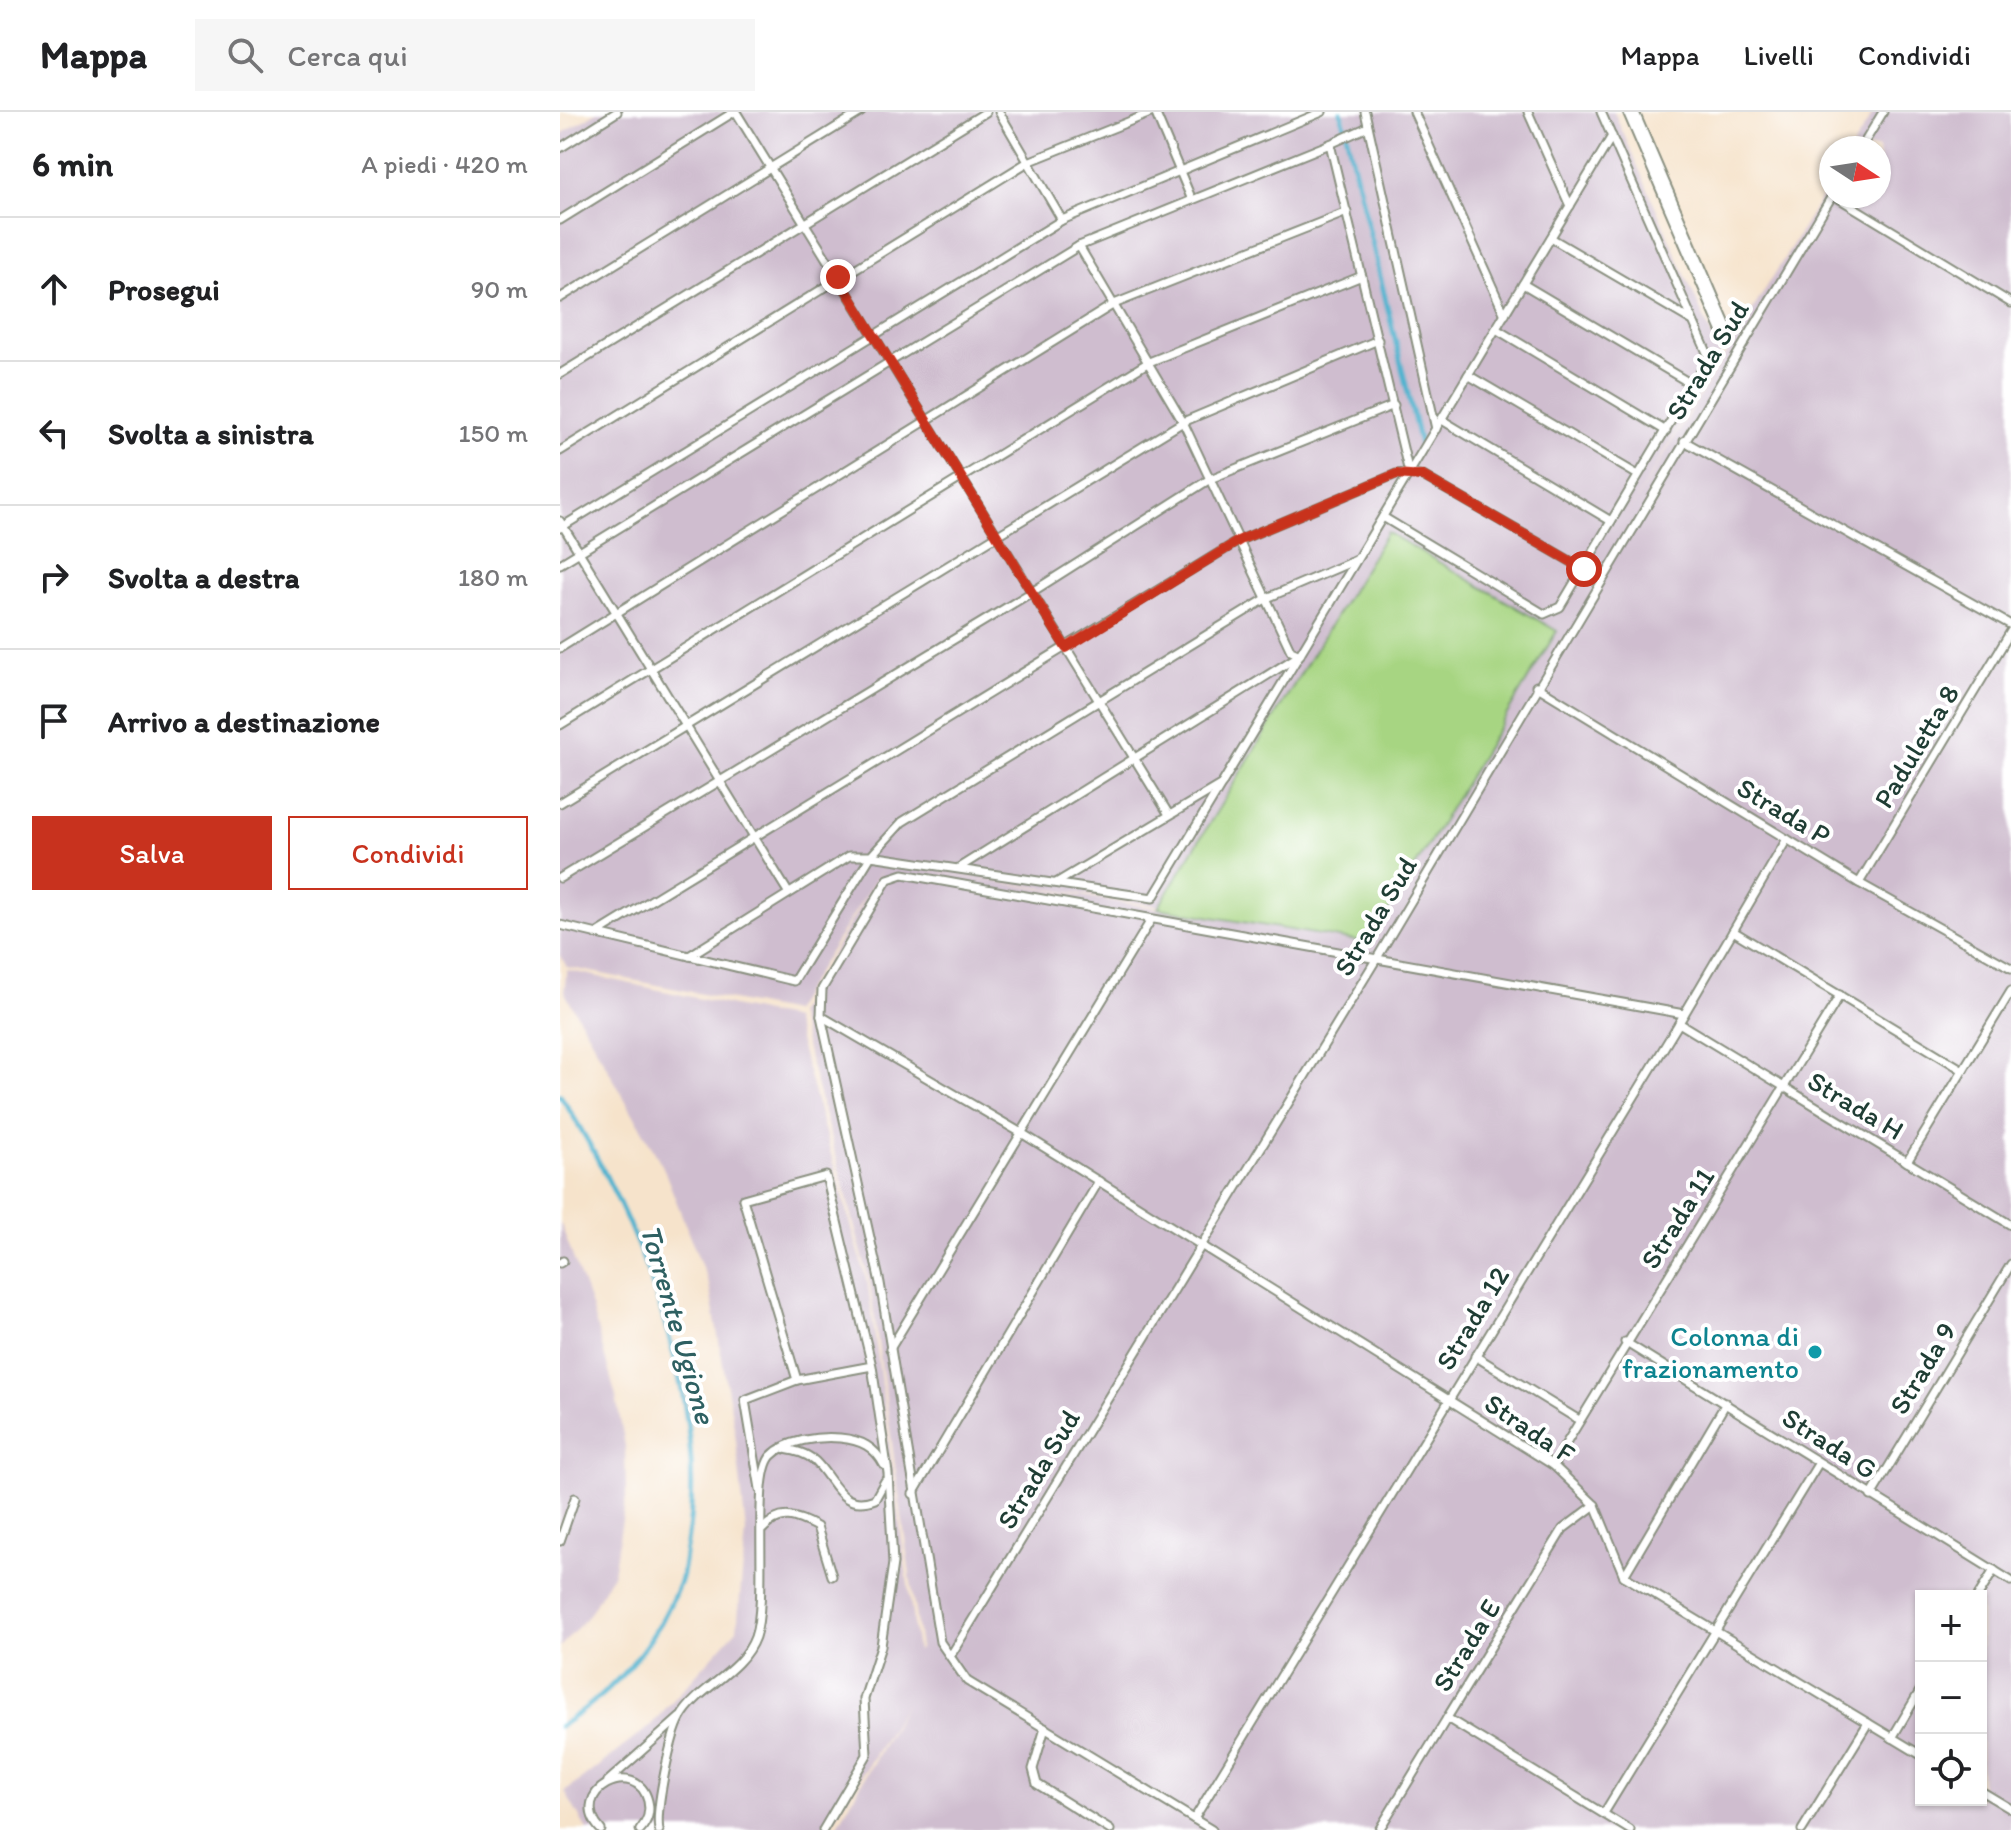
<!DOCTYPE html>
<html lang="it">
<head>
<meta charset="utf-8">
<style>
  :root { --surface:#fff; --page:#f6f6f6; --text:#202124; --muted:#757577; --line:#e0e0e0; --accent:#c8321e }
  body { margin:0; font-family:Itim,sans-serif; background:var(--page); color:var(--text) }
  .controls { position:absolute; right:24px; bottom:24px; display:grid; overflow:hidden; border-radius:0px; box-shadow:0 2px 6px #0004 }
  .controls button { width:72px; height:72px; display:grid; place-items:center; padding:0; border:0; border-bottom:2px solid var(--line); background:var(--surface); color:var(--text); font:40px sans-serif }
  .compass { position:absolute; left:1259px; top:24px; width:72px; height:72px; border-radius:50%; background:var(--surface); box-shadow:0 2px 6px #0004; rotate:102deg }
  .stop { position:absolute; width:24px; height:24px; margin:-18px; border:6px solid #c8321e; border-radius:50%; background:#fff }
  .stop.end { background:#c8321e; border-color:#fff; box-shadow:0 2px 8px #0008 }
  .list { margin:0; padding:0; list-style:none }
  h2 { display:flex; justify-content:space-between; align-items:center; height:104px; margin:0; padding:0 32px; font-size:34px }
  h2 small { font-size:26px; font-weight:400; color:var(--muted) }
  .list li { display:grid; grid-template-columns:52px 1fr auto; gap:24px; align-items:center; box-sizing:border-box; height:144px; padding:0 32px; border-top:2px solid var(--line) }
  .list b { display:block; font-size:30px; white-space:nowrap }
  .list em { font-size:26px; font-style:normal; color:var(--muted) }
  .actions { display:flex; gap:16px; padding:24px 32px }
  .actions a { flex:1; padding:18px 0; border:2px solid var(--accent); border-radius:0px; text-align:center; font-size:28px; color:var(--accent) }
  .actions .main { background:var(--accent); color:#fff }
  .icon { flex:none; width:44px; height:44px; fill:none; stroke:currentColor; stroke-width:2; stroke-linecap:round; stroke-linejoin:round }
  .map { position:relative; flex:none; width:1451px; height:1718px; overflow:hidden }
  header { display:flex; align-items:center; gap:48px; box-sizing:border-box; height:112px; padding:0 40px; background:var(--surface); border-bottom:2px solid var(--line) }
  header strong { font-size:38px }
  nav { display:flex; gap:44px; margin-inline-start:auto; font-size:28px }
  .search { width:560px; height:72px; background:var(--page); display:flex; align-items:center; gap:20px; box-sizing:border-box; padding:0 28px; border-radius:0px; color:var(--muted); font-size:30px }
  main { display:flex }
  aside { flex:1; background:var(--surface) }
  .map>svg:first-child { display:block }
  .industrial { fill:#cfbdcf; fill-rule:evenodd }
  .green { fill:#a7d582; stroke:#63895b; stroke-width:2 }
  .lines { fill:none; stroke-linecap:round; stroke-linejoin:round }
  .stream { stroke:#51b3cf; stroke-width:5 }
  .service-casing { stroke:#8a9080; stroke-width:11 }
  .minor-casing { stroke:#8a9080; stroke-width:18 }
  .service { stroke:#fff; stroke-width:7 }
  .minor { stroke:#fff; stroke-width:14 }
  .route { stroke:#c8321e; stroke-width:10 }
  .culture-dot { fill:#0f9aa8; stroke:#fff; stroke-width:3 }
  .labels { text-anchor:middle; stroke-width:8; stroke-linejoin:round; paint-order:stroke }
  .street-label { font-size:28px; fill:#1f3d34; stroke:#fff }
  .culture-label { font-size:28px; fill:#0d838f; stroke:#fff; text-anchor:end }
  .water-label { font-size:30px; font-style:italic; fill:#2e6062; stroke:#fff }
</style>
</head>
<body>
<header>
<strong>Mappa</strong>
<div class="search"><svg class="icon" aria-label="search" viewBox="0 0 24 24"><circle cx="10" cy="10" r="6"/><path d="M15 15l6 6"/></svg>Cerca qui</div>
<nav><a>Mappa</a><a>Livelli</a><a>Condividi</a></nav>
</header>
<main>
<aside>
<h2>6 min<small>A piedi · 420 m</small></h2>
<ul class="list">
<li><svg class="icon" aria-label="ahead" viewBox="0 0 24 24"><path d="M12 20V5M6 11l6-6 6 6"/></svg><div><b>Prosegui</b></div><em>90 m</em></li>
<li><svg class="icon" aria-label="left" viewBox="0 0 24 24"><path d="M17 20v-9H6M10 6l-5 5 5 5"/></svg><div><b>Svolta a sinistra</b></div><em>150 m</em></li>
<li><svg class="icon" aria-label="right" viewBox="0 0 24 24"><path d="M7 20v-9h11M14 6l5 5-5 5"/></svg><div><b>Svolta a destra</b></div><em>180 m</em></li>
<li><svg class="icon" aria-label="arrive" viewBox="0 0 24 24"><path d="M6 21V4h12l-3 4 3 4H6"/></svg><div><b>Arrivo a destinazione</b></div></li>
</ul>
<div class="actions"><a class="main">Salva</a><a>Condividi</a></div>
</aside>
<div class="map">
<svg width="1451" height="1718" viewBox="0 0 1451 1718">
  <rect width="100%" height="100%" fill="#fff"/>
  <filter id="ink" filterUnits="userSpaceOnUse"><feTurbulence type="fractalNoise" baseFrequency=".0125" numOctaves="2"/><feDisplacementMap in="SourceGraphic" scale="16" xChannelSelector="R" yChannelSelector="G"/><feConvolveMatrix kernelMatrix="1 2 1 2 8 2 1 2 1" color-interpolation-filters="sRGB"/></filter>
  <filter id="wash" filterUnits="userSpaceOnUse"><feTurbulence type="fractalNoise" baseFrequency=".006" numOctaves="4" result="noise"/><feDisplacementMap in="SourceGraphic" scale="32" xChannelSelector="R" yChannelSelector="G"/><feGaussianBlur stdDeviation="1.8" result="paint"/><feColorMatrix in="noise" values="0 0 0 0 0 0 0 0 0 0 0 0 0 0 0 0 0 1.4 0 .05"/><feComposite in="paint" operator="in"/></filter>
  <g filter="url(#wash)">
    <rect width="100%" height="100%" fill="#f6e3cb"/>
    <g class="industrial">
      <path d="M37,0H1054L1161,245L1064,408L1271,70V84H1319V36H1292L1314,0H1451V1718H275L347,1590L268,1718H27L5,1680L89,1615L177,1517L186,1420L175,1320L149,1173L103,1055L4,879L7,858L233,907L308,1173L357,1539L360,1536L310,1172L237,901L325,752L232,900L7,855L0,843V23ZM827,420L809,831L345,755L599,794ZM1361,1484H1421V1688H1361Z"/>
      <polygon points="0,1110 30,1191 56,1285 65,1334 66,1385 53,1461 28,1504 0,1535"/>
    </g>
    <polygon class="green" points="827,420 997,519 809,831 598,796"/>
    <g class="lines">
      <g class="stream">
        <polyline points="781,0 860,332"/>
        <path d="M0,983C76,1100 151,1290 127,1431C124,1444 124,1460 119,1472C95,1532 54,1580 0,1614"/>
      </g>
    </g>
  </g>
  <g filter="url(#ink)">
    <g class="lines">
      <defs>
        <g id="service">
          <polyline points="176,0 608,701"/>
          <polyline points="439,0 502,108"/>
          <polyline points="595,0 632,88"/>
          <polyline points="805,0 876,317"/>
          <polyline points="854,0 945,203"/>
          <polyline points="968,0 1010,94"/>
          <polyline points="0,36 57,0"/>
          <polyline points="1301,36 1323,0"/>
          <polyline points="1275,84 1451,191"/>
          <polyline points="0,108 174,0"/>
          <polyline points="991,126 1131,208"/>
          <polyline points="963,172 1133,273"/>
          <polyline points="0,186 301,0"/>
          <polyline points="936,217 1106,319"/>
          <polyline points="0,262 426,0"/>
          <polyline points="908,263 1078,363"/>
          <polyline points="882,308 1051,409"/>
          <polyline points="1124,329 1451,513"/>
          <polyline points="0,339 468,50 593,0"/>
          <polyline points="849,361 863,364 1024,457"/>
          <polyline points="823,405 984,502 1000,495 1149,245 1041,0"/>
          <polyline points="0,409 228,780"/>
          <polyline points="0,416 502,108 762,0"/>
          <polyline points="0,452 519,134 770,32"/>
          <polyline points="0,536 554,192 787,100"/>
          <polyline points="976,574 1299,771 1451,856"/>
          <polyline points="0,613 589,250 802,164"/>
          <polyline points="0,691 623,310 818,228"/>
          <polyline points="400,755 740,543 731,539 623,310 519,134"/>
          <polyline points="0,766 472,480 650,367 834,293"/>
          <polyline points="496,771 662,672"/>
          <polyline points="1299,771 1451,519"/>
          <polyline points="0,813 234,869 311,744 593,786 1052,24"/>
          <polyline points="1173,819 1403,958"/>
          <polyline points="36,822 680,428 836,362 849,361 770,32 808,15"/>
          <polyline points="129,844 289,744 311,744 342,710 707,486 796,448"/>
          <polyline points="261,904 463,1022 993,1353 1035,1393 1064,1464 1361,1643"/>
          <polyline points="1119,911 1451,1113"/>
          <polyline points="1347,1050 1451,879"/>
          <polyline points="0,1151 3,1149"/>
          <polyline points="1065,1230 1451,1469"/>
          <polyline points="330,1237 591,808"/>
          <polyline points="915,1244 1019,1308"/>
          <path d="M225,1337C236,1339 246,1341 255,1349C275,1368 280,1400 315,1387L325,1369"/>
          <polyline points="993,1353 1280,883"/>
          <polyline points="200,1377 185,1288 237,1268"/>
          <polyline points="353,1382 539,1069"/>
          <polyline points="1311,1384 1451,1152"/>
          <polyline points="1035,1393 1003,1417 887,1606 1070,1718"/>
          <path d="M203,1417C221,1397 235,1404 257,1415L272,1464"/>
          <polyline points="0,1429 15,1386"/>
          <polyline points="1064,1464 1166,1291"/>
          <polyline points="1418,1484 1434,1458"/>
          <polyline points="391,1543 817,846 1272,84"/>
          <polyline points="485,1616 473,1657 477,1672 550,1718"/>
          <polyline points="1332,1626 1361,1577"/>
          <polyline points="48,1669 119,1606"/>
          <polyline points="1421,1679 1451,1697"/>
          <polyline points="1044,1701 1258,1352"/>
          <polyline points="634,1707 1119,911 1227,727"/>
          <path d="M41,1718C5,1679 77,1644 88,1689C91,1701 87,1710 80,1718"/>
          <path d="M99,1718C95,1698 111,1622 121,1605C137,1576 182,1561 195,1525C209,1484 191,1366 211,1344C226,1328 260,1324 280,1326C301,1328 315,1335 324,1353"/>
          <polyline points="263,1718 307,1643 304,1587 321,1534 333,1451 328,1361 312,1254 266,1064 183,1087 237,1268 312,1254"/>
          <polyline points="652,1718 407,1569 380,1530 320,1171 261,904 262,877 328,767 343,762 1124,902"/>
          <polyline points="819,1718 887,1606"/>
          <polyline points="1242,1718 1308,1611"/>
        </g>
        <polyline id="minor" points="1071,0 1166,221"/>
      </defs>
      <use href="#service" class="service-casing"/>
      <use href="#minor" class="minor-casing"/>
      <use href="#service" class="service"/>
      <use href="#minor" class="minor"/>
    </g>
  </g>
  <g class="lines" filter="url(#ink)">
    <polyline class="route" points="278,165 506,536 680,428 836,362 863,364 1024,457"/>
  </g>
  <circle class="culture-dot" cx="1255" cy="1240" r="8"/>
  <g class="labels">
    <g class="street-label">
      <text transform="translate(1147 248) rotate(-59)" y="10">Strada Sud</text>
      <text transform="translate(1356 634) rotate(-59)" y="10">Paduletta 8</text>
      <text transform="translate(1224 699) rotate(31)" y="10">Strada P</text>
      <text transform="translate(815 804) rotate(-59)" y="10">Strada Sud</text>
      <text transform="translate(1296 993) rotate(31)" y="10">Strada H</text>
      <text transform="translate(1117 1106) rotate(-58)" y="10">Strada 11</text>
      <text transform="translate(912 1206) rotate(-59)" y="10">Strada 12</text>
      <text transform="translate(1362 1256) rotate(-59)" y="10">Strada 9</text>
      <text transform="translate(970 1316) rotate(34)" y="10">Strada F</text>
      <text transform="translate(1270 1331) rotate(33)" y="10">Strada G</text>
      <text transform="translate(478 1357) rotate(-59)" y="10">Strada Sud</text>
      <text transform="translate(906 1533) rotate(-58)" y="10">Strada E</text>
    </g>
    <g class="culture-label">
      <text x="1239" y="1234">Colonna di<tspan x="1239" dy="32">frazionamento</tspan></text>
    </g>
    <g class="water-label">
      <text transform="translate(118 1212) rotate(74)" y="10">Torrente Ugione</text>
    </g>
  </g>
</svg>
<div class="controls">
<button>+</button>
<button>−</button>
<button><svg class="icon" aria-label="locate" viewBox="0 0 24 24"><circle cx="12" cy="12" r="6"/><path d="M12 2v4M12 18v4M2 12h4M18 12h4"/></svg></button>
</div>
<svg class="compass" viewBox="-18 -18 36 36"><path d="M0-13l5 13h-10z" fill="#e53935"/><path d="M0 13l5-13h-10z" fill="#757577"/></svg>
<div class="stop" style="left:1024px;top:457px"></div>
<div class="stop end" style="left:278px;top:165px"></div>
</div>
</main>
</body>
</html>
